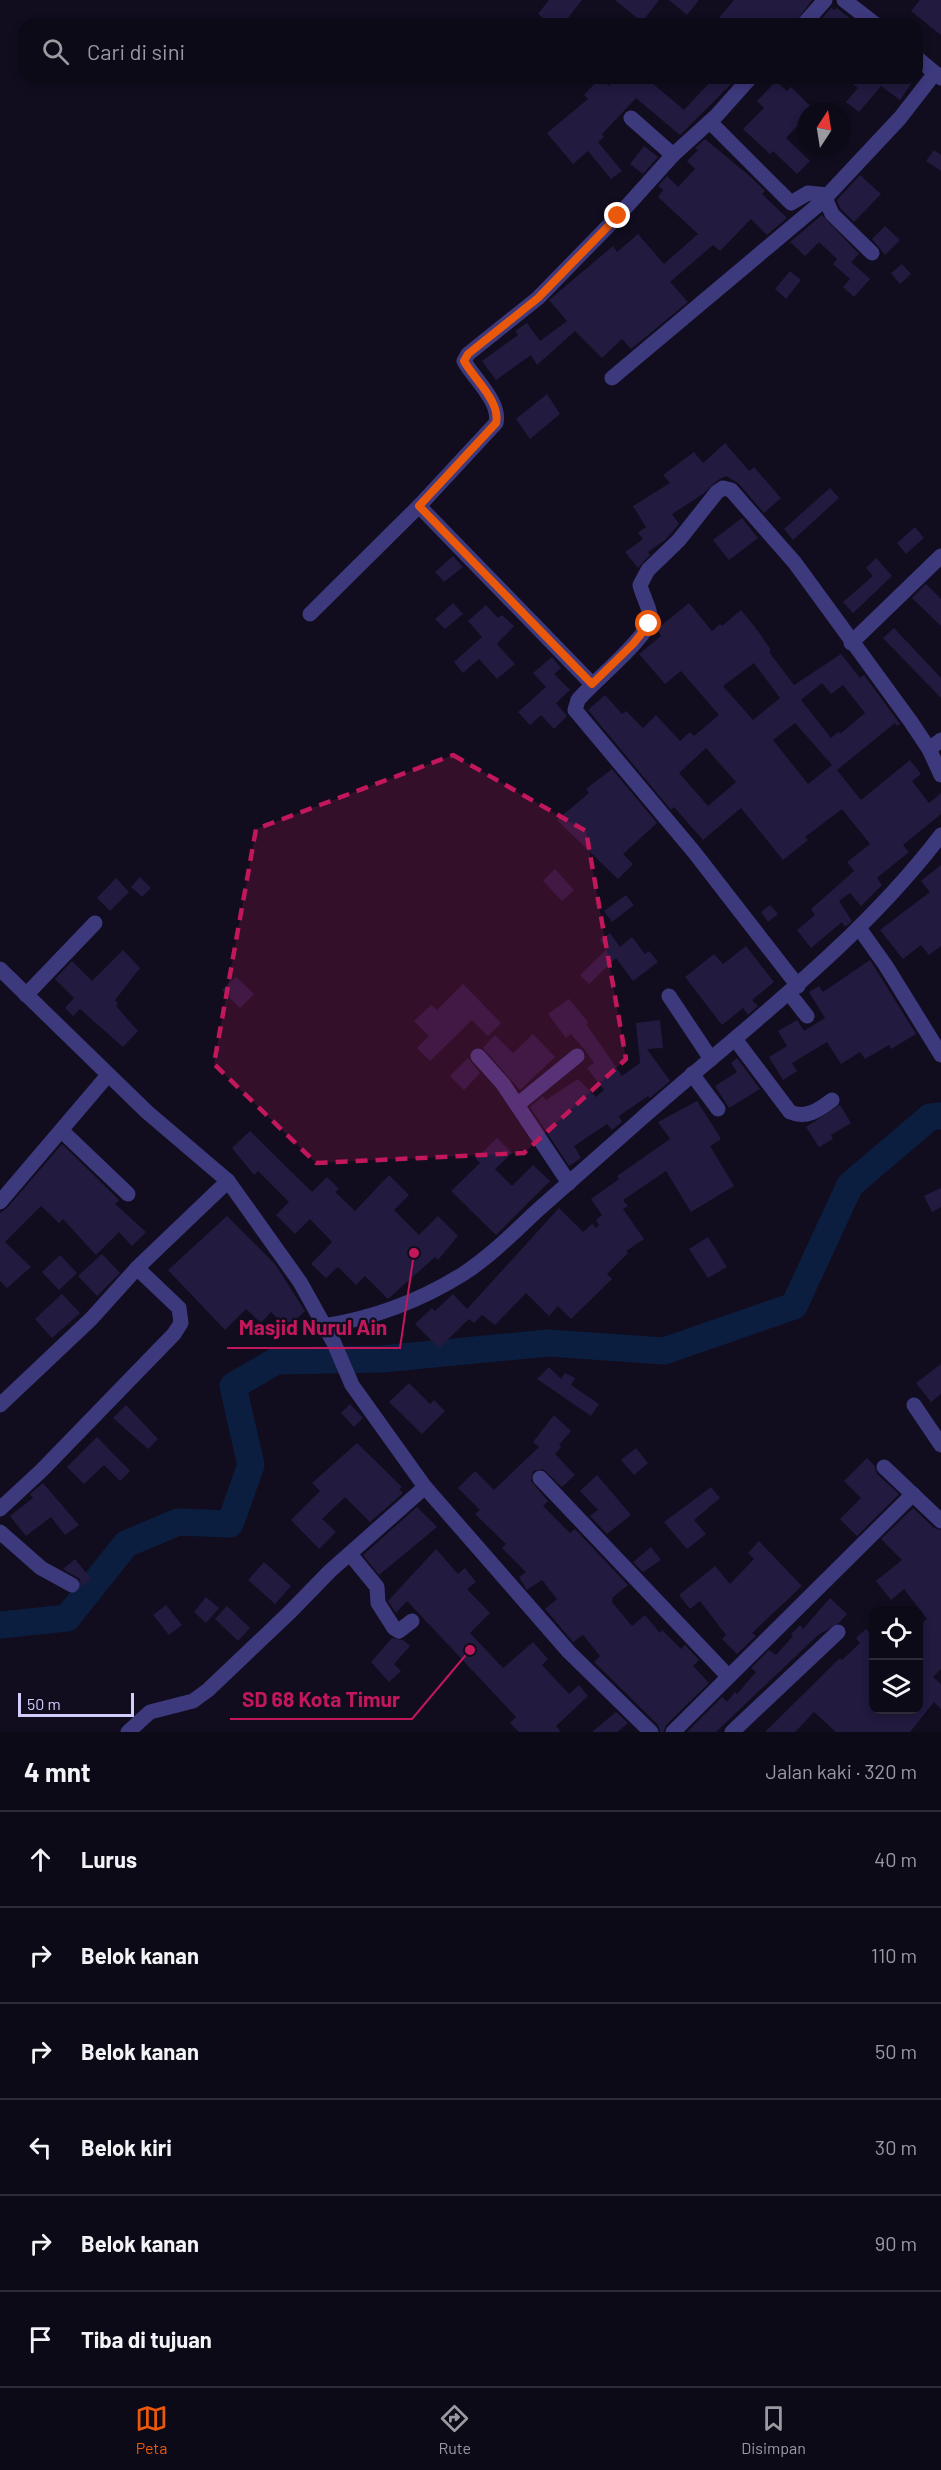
<!DOCTYPE html>
<html lang="id">
<head>
<meta charset="utf-8">
<style>
  :root { --surface:#0d0a17; --page:#1b1824; --text:#f1f3f6; --muted:#9a9aa1; --line:#2d2b36; --accent:#ea580c }
  body { margin:0; font-family:Barlow,sans-serif; background:var(--page); color:var(--text) }
  .controls { position:absolute; right:18px; bottom:18px; display:grid; overflow:hidden; border-radius:12px; box-shadow:0 3px 9px #0003 }
  .controls button { width:54px; height:54px; display:grid; place-items:center; padding:0; border:0; border-bottom:2px solid var(--line); background:var(--surface); color:var(--text); font:30px sans-serif }
  .compass { position:absolute; left:797px; top:102px; width:54px; height:54px; border-radius:50%; background:var(--surface); box-shadow:0 3px 9px #0003; rotate:12deg }
  .scale { position:absolute; left:18px; bottom:15px; width:116px; box-sizing:border-box; padding-left:6px; border:3px solid #d3cdfe; border-top:0; font-size:16px; line-height:21px; white-space:nowrap; color:#d3cdfe; -webkit-text-stroke:4px #110d1f; paint-order:stroke }
  .stop { position:absolute; width:18px; height:18px; margin:-14px; border:4px solid #ea580c; border-radius:50%; background:#fff }
  .stop.end { background:#ea580c; border-color:#fff; box-shadow:0 2px 6px #0008 }
  .list { margin:0; padding:0; list-style:none }
  h2 { display:flex; justify-content:space-between; align-items:center; height:78px; margin:0; padding:0 24px; font-size:26px }
  h2 small { font-size:20px; font-weight:400; color:var(--muted) }
  .list li { display:grid; grid-template-columns:39px 1fr auto; gap:18px; align-items:center; box-sizing:border-box; height:96px; padding:0 24px; border-top:2px solid var(--line) }
  .list b { display:block; font-size:22px; white-space:nowrap }
  .list em { font-size:20px; font-style:normal; color:var(--muted) }
  .icon { flex:none; width:33px; height:33px; fill:none; stroke:currentColor; stroke-width:2; stroke-linecap:round; stroke-linejoin:round }
  .map { position:relative; flex:none; width:941px; height:1732px; overflow:hidden }
  .search { position:absolute; background:var(--surface); box-shadow:0 3px 9px #0003; left:18px; right:18px; top:18px; height:66px; display:flex; align-items:center; gap:15px; box-sizing:border-box; padding:0 21px; border-radius:18px; color:var(--muted); font-size:22px }
  .sheet { height:654px; background:var(--surface) }
  nav { display:flex; justify-content:space-around; align-items:center; box-sizing:border-box; height:84px; border-top:2px solid var(--line); background:var(--surface); font-size:16px; color:var(--muted) }
  nav a { display:grid; justify-items:center; gap:3px }
  nav .on { color:var(--accent) }
  .map>svg:first-child { display:block }
  .lines { fill:none; stroke-linecap:round; stroke-linejoin:round }
  .river { stroke:#0c1e3f; stroke-width:27 }
  .building { fill:#221a3f; fill-rule:evenodd }
  .minor { stroke:#3d397d; stroke-width:15 }
  .route { stroke:#ea580c; stroke-width:8 }
  .marked { fill:#c2185b; fill-opacity:0.2; stroke:#c2185b; stroke-width:4.5; stroke-dasharray:12 8; stroke-linejoin:round }
  .leader { fill:none; stroke:#c2185b; stroke-width:2 }
  .callout-dot { fill:#c2185b; stroke:#110d1f; stroke-width:2 }
  .callout-label { font-size:21px; text-anchor:middle; font-weight:bold; fill:#c2185b; stroke:#110d1f; stroke-width:4.5; stroke-linejoin:round; paint-order:stroke }
</style>
</head>
<body>
<div class="map">
<svg width="941" height="1732" viewBox="0 0 941 1732">
  <rect width="100%" height="100%" fill="#110d1f"/>
  <g class="lines">
    <polyline class="river" points="0,1625 67,1618 126,1544 178,1522 230,1524 251,1465 233,1386 276,1361 382,1359 548,1343 664,1351 794,1306 850,1185 930,1117 941,1116"/>
  </g>
  <g class="building">
    <polygon points="549,0 582,0 563,24 551,24 538,14"/>
    <polygon points="615,0 659,0 642,22"/>
    <polygon points="669,0 699,0 687,15"/>
    <polygon points="734,0 812,0 794,24 714,24"/>
    <polygon points="920,0 941,0 941,35 911,11"/>
    <polygon points="831,8 834,10 837,8 857,24 817,24"/>
    <polygon points="600,78 609,86 616,78 646,78 684,110 714,78 737,78 680,135 636,98 602,134 604,137 598,142 622,171 611,179 588,151 573,164 547,133 588,99 584,95"/>
    <polygon points="845,78 915,78 900,100 881,86 859,112 846,102 858,88"/>
    <polygon points="776,81 787,91 791,87 813,109 806,111 806,117 786,138 810,161 797,174 773,151 770,154 743,129 764,108 757,101"/>
    <polygon points="705,139 752,178 765,191 762,194 787,218 767,235 751,219 720,251 713,245 670,282 688,302 631,349 622,339 602,358 575,331 537,365 531,355 496,380 482,361 518,335 515,331 527,323 540,341 567,321 549,300 613,246 617,252 638,234 664,264 698,234 658,197 663,190 658,186 667,176 678,187 695,169 687,161 698,150 695,148"/>
    <polygon points="644,146 658,157 643,174 630,164"/>
    <polygon points="934,150 941,155 941,171 926,161"/>
    <polygon points="860,175 881,194 854,222 840,208 837,200"/>
    <polygon points="822,215 859,254 851,262 870,279 854,297 843,287 850,279 833,264 837,259 819,242 805,256 790,242"/>
    <polygon points="885,226 900,240 885,255 872,239"/>
    <polygon points="902,264 911,274 900,284 891,273"/>
    <polygon points="790,271 801,280 786,299 775,289"/>
    <polygon points="547,394 560,414 530,439 516,419"/>
    <polygon points="725,443 749,471 754,467 781,498 764,513 738,483 726,476 718,480 703,494 672,514 679,524 665,540 648,552 650,555 638,568 625,552 643,539 638,533 646,527 633,506 670,483 663,475 694,452 703,463"/>
    <polygon points="830,488 839,498 793,540 784,529"/>
    <polygon points="742,518 758,538 729,560 713,540"/>
    <polygon points="915,527 924,538 906,554 897,543"/>
    <polygon points="453,556 463,567 444,582 435,572"/>
    <polygon points="876,558 892,576 853,613 843,602 873,576 866,568"/>
    <polygon points="926,584 941,599 941,626 912,598"/>
    <polygon points="453,603 463,614 445,629 435,619"/>
    <path d="M689,603L712,631L720,624L722,626L741,610L758,631L771,650L769,652L794,685L841,654L860,678L864,675L900,724L897,726L895,723L837,770L861,800L910,760L921,774L912,781L929,803L941,793V814L903,845L909,852L877,878L882,885L861,906L850,893L839,901L852,921L845,927L842,922L811,948L797,930L815,915L811,909L854,871L847,862L870,844L842,809L805,837L808,840L783,860L741,808L703,840L674,807L671,810L588,710L605,695L622,714L626,711L643,728L656,715L680,741L690,732L694,736L719,715L681,671L665,684L639,654L661,636L657,629ZM754,663L780,698L753,720L723,686ZM822,683L831,694L843,685L865,713L840,734L839,731L831,738L801,700ZM795,723L832,765L808,784L773,740ZM706,748L736,782L708,806L679,773Z"/>
    <polygon points="486,605 498,618 502,615 514,626 497,644 515,664 497,679 479,659 463,673 454,662 482,637 468,621"/>
    <polygon points="894,628 941,678 941,698 883,638"/>
    <polygon points="552,657 561,668 554,674 570,690 556,703 567,716 554,729 541,715 530,725 518,712 546,687 533,673"/>
    <polygon points="612,769 657,823 623,854 633,864 618,879 557,820 589,793 586,789"/>
    <polygon points="941,865 941,946 929,955 921,945 903,959 880,930 930,892 921,881"/>
    <polygon points="555,869 574,890 562,901 543,881"/>
    <polygon points="140,877 151,888 142,897 131,887"/>
    <polygon points="116,878 129,892 110,911 97,898"/>
    <polygon points="626,895 634,905 612,922 604,911"/>
    <polygon points="770,905 778,914 768,922 761,912"/>
    <polygon points="610,933 620,947 632,937 645,954 649,951 658,962 633,981 616,958 589,984 580,975 607,949 600,940"/>
    <polygon points="746,946 774,982 752,1000 758,1006 748,1015 743,1008 722,1025 685,977 714,954 723,964"/>
    <polygon points="123,950 140,968 115,1000 118,1004 116,1006 138,1031 123,1047 80,1009 73,1016 65,1008 74,998 55,979 72,961 92,981"/>
    <polygon points="870,960 916,1034 891,1049 889,1045 865,1059 860,1052 841,1064 827,1042 792,1063 797,1071 783,1080 769,1057 787,1046 778,1031 797,1020 804,1031 825,1018 809,992 819,986 823,992"/>
    <polygon points="236,977 254,994 240,1008 222,990"/>
    <polygon points="463,984 501,1023 488,1036 472,1020 430,1061 417,1048 429,1036 414,1021 431,1005 437,1010"/>
    <polygon points="569,999 588,1022 586,1024 622,1076 640,1063 636,1023 660,1020 663,1048 647,1049 670,1081 650,1098 648,1096 619,1116 622,1122 612,1130 607,1124 574,1146 581,1158 569,1166 530,1107 543,1096 546,1100 578,1079 596,1097 604,1090 587,1068 594,1063 585,1050 571,1034 566,1038 548,1014"/>
    <polygon points="533,1034 555,1057 520,1090 483,1048 495,1035 513,1053"/>
    <polygon points="468,1058 480,1073 464,1090 450,1076"/>
    <polygon points="737,1058 760,1089 729,1108 715,1086 737,1072 731,1063"/>
    <polygon points="697,1101 720,1137 720,1140 710,1146 734,1186 691,1212 666,1171 623,1200 628,1206 623,1209 644,1239 626,1251 628,1253 607,1274 612,1279 571,1319 558,1306 549,1316 526,1293 495,1325 482,1315 474,1323 469,1319 439,1348 415,1324 432,1308 435,1311 453,1294 467,1309 559,1208 583,1232 592,1224 596,1228 599,1225 596,1220 602,1215 591,1199 619,1179 617,1176 670,1139 658,1122"/>
    <polygon points="840,1105 851,1123 831,1135 833,1139 819,1147 806,1127"/>
    <polygon points="250,1131 312,1192 327,1177 339,1189 335,1192 355,1211 389,1175 409,1195 394,1210 419,1235 438,1216 458,1236 438,1260 435,1257 388,1299 365,1276 356,1285 338,1267 326,1278 311,1264 332,1242 310,1219 295,1234 276,1215 289,1202 258,1171 254,1175 232,1148"/>
    <polygon points="497,1138 512,1153 495,1169 512,1186 533,1165 550,1181 496,1235 451,1191 480,1163 476,1159"/>
    <polygon points="62,1144 119,1200 115,1204 146,1232 132,1246 119,1232 96,1255 63,1219 59,1223 41,1206 5,1242 31,1267 7,1288 0,1281 0,1213 7,1208"/>
    <polygon points="941,1188 941,1207 932,1212 924,1196"/>
    <polygon points="227,1216 275,1264 305,1311 287,1328 271,1312 261,1323 246,1309 225,1330 168,1270"/>
    <polygon points="708,1237 727,1267 708,1278 689,1249"/>
    <polygon points="102,1254 120,1273 97,1296 78,1276"/>
    <polygon points="60,1255 77,1273 59,1290 42,1272"/>
    <polygon points="62,1294 80,1313 52,1338 35,1319"/>
    <polygon points="941,1364 941,1394 931,1402 916,1383"/>
    <polygon points="549,1367 561,1379 565,1373 575,1378 571,1385 599,1404 591,1416 537,1379"/>
    <polygon points="409,1383 430,1404 434,1400 445,1411 422,1434 389,1402"/>
    <polygon points="350,1404 363,1418 354,1427 341,1413"/>
    <polygon points="126,1405 158,1439 148,1449 113,1418"/>
    <polygon points="554,1415 571,1431 559,1445 561,1447 555,1454 575,1475 562,1487 543,1469 533,1471 531,1481 548,1501 543,1506 570,1533 575,1529 628,1585 613,1597 612,1602 632,1626 645,1615 660,1633 662,1630 681,1649 685,1645 699,1660 693,1666 709,1683 666,1725 664,1732 660,1732 658,1725 594,1662 600,1656 583,1635 573,1642 545,1609 557,1599 542,1580 527,1590 519,1577 526,1572 502,1548 506,1544 475,1514 480,1510 458,1488 475,1471 494,1490 539,1447 533,1442"/>
    <polygon points="97,1437 130,1471 120,1481 104,1465 84,1484 67,1467"/>
    <polygon points="357,1443 402,1487 399,1489 403,1493 370,1522 345,1497 322,1519 336,1532 319,1549 291,1520 320,1491 312,1483"/>
    <polygon points="636,1448 648,1463 634,1475 621,1460"/>
    <polygon points="867,1458 874,1465 877,1474 899,1494 857,1536 840,1519 861,1498 844,1481"/>
    <polygon points="597,1475 631,1515 607,1534 590,1516 598,1510 580,1491"/>
    <polygon points="43,1483 79,1525 65,1535 51,1517 26,1536 10,1516 33,1498 30,1494"/>
    <polygon points="711,1487 720,1498 694,1520 706,1534 687,1549 664,1522"/>
    <polygon points="417,1507 437,1527 379,1575 363,1555"/>
    <polygon points="913,1508 934,1528 941,1530 941,1669 933,1677 941,1684 941,1709 934,1702 910,1732 836,1732 814,1712 795,1732 765,1732 840,1658 842,1660 860,1643 856,1638 866,1629 870,1634 873,1630 873,1710 918,1710 918,1626 927,1619 904,1589 891,1600 876,1581 902,1560 881,1539"/>
    <polygon points="759,1541 802,1586 752,1633 756,1636 737,1654 722,1639 726,1635 700,1601 690,1609 679,1595 715,1566 730,1584 754,1559 748,1553"/>
    <polygon points="651,1547 661,1560 643,1572 633,1562"/>
    <polygon points="436,1549 458,1574 465,1568 476,1582 467,1589 490,1613 470,1633 503,1668 533,1642 548,1659 542,1665 569,1694 579,1685 588,1696 556,1726 561,1732 519,1732 510,1723 516,1717 407,1601 396,1613 388,1601"/>
    <polygon points="75,1559 91,1579 81,1587 80,1579 63,1569"/>
    <polygon points="264,1562 291,1586 275,1604 248,1580"/>
    <polygon points="206,1597 219,1608 206,1623 194,1612"/>
    <polygon points="830,1598 847,1614 839,1623 818,1635 716,1732 687,1732 722,1697 727,1702 735,1692 737,1694 756,1672 751,1668 769,1650 776,1655 793,1636 791,1634 800,1625 803,1629"/>
    <polygon points="166,1605 182,1625 169,1635 153,1615"/>
    <polygon points="227,1606 250,1628 238,1641 215,1619"/>
    <polygon points="392,1638 403,1640 410,1646 394,1664 401,1671 389,1682 371,1662"/>
    <polygon points="616,1712 628,1723 617,1732 592,1732"/>
  </g>
  <g class="lines">
    <g class="minor">
      <polyline points="844,0 875,24"/>
      <polyline points="804,24 825,0"/>
      <polyline points="917,58 941,78"/>
      <polyline points="631,118 673,155"/>
      <polyline points="710,122 791,203 808,193 827,195"/>
      <polyline points="872,253 832,214 825,198 900,118 935,73"/>
      <polyline points="612,378 824,200"/>
      <polyline points="419,506 592,684"/>
      <path d="M310,614L419,506L496,423C501,402 474,379 464,361L468,354L538,298L618,216L673,155L717,115L750,78"/>
      <polyline points="851,643 941,556"/>
      <polyline points="929,749 941,740"/>
      <polyline points="859,928 886,966 941,1055"/>
      <polyline points="0,969 147,1112 228,1181 300,1282 334,1343 352,1385 425,1487 569,1652 651,1732"/>
      <path d="M798,986L694,852L575,710L578,700C592,683 647,638 650,620C652,612 642,595 640,585L648,570L679,540L717,492L723,488L731,490L795,563L911,722L929,749L941,775"/>
      <polyline points="789,993 807,1016"/>
      <polyline points="26,995 95,923"/>
      <polyline points="669,996 711,1059"/>
      <path d="M735,1039L790,1112C806,1119 819,1110 832,1100"/>
      <polyline points="478,1056 503,1084 569,1183"/>
      <polyline points="692,1074 718,1109"/>
      <polyline points="517,1105 577,1056"/>
      <polyline points="62,1131 128,1194"/>
      <polyline points="0,1202 108,1075"/>
      <path d="M324,1326C374,1318 420,1301 463,1274C491,1256 515,1231 539,1209C573,1179 607,1149 641,1119C744,1028 857,945 941,835"/>
      <polyline points="0,1405 91,1319 137,1268 228,1181"/>
      <polyline points="914,1405 941,1445"/>
      <polyline points="884,1467 941,1521"/>
      <polyline points="540,1478 728,1676"/>
      <polyline points="0,1509 42,1470 174,1334 181,1323 179,1308 137,1268"/>
      <polyline points="0,1532 41,1568 72,1585"/>
      <polyline points="350,1554 377,1587 378,1603 394,1628 399,1631 412,1621"/>
      <polyline points="128,1732 150,1712 193,1701 208,1690 290,1612 330,1571 425,1487"/>
      <polyline points="673,1732 913,1494"/>
      <polyline points="732,1732 838,1632"/>
    </g>
  </g>
  <g class="lines">
    <path class="route" d="M618,216L538,298L468,354L464,361C474,379 501,402 496,423L419,506L592,684L633,644L649,624"/>
  </g>
  <path class="marked" d="M453,755L586,831L626,1059L524,1153L316,1163L214,1064L256,829Z"/>
  <path class="leader" d="M414 1253L400 1348H227M470 1650L412 1719H230"/>
  <g class="callout-dot">
    <circle cx="414" cy="1253" r="6"/>
    <circle cx="470" cy="1650" r="6"/>
  </g>
  <g class="callout-label">
    <text x="313" y="1335">Masjid Nurul Ain</text>
    <text x="321" y="1707">SD 68 Kota Timur</text>
  </g>
</svg>
<div class="controls">
<button><svg class="icon" aria-label="locate" viewBox="0 0 24 24"><circle cx="12" cy="12" r="6"/><path d="M12 2v4M12 18v4M2 12h4M18 12h4"/></svg></button>
<button><svg class="icon" aria-label="layers" viewBox="0 0 24 24"><path d="M12 4l9 5-9 5-9-5zM3 14l9 5 9-5"/></svg></button>
</div>
<svg class="compass" viewBox="-18 -18 36 36"><path d="M0-13l5 13h-10z" fill="#e53935"/><path d="M0 13l5-13h-10z" fill="#9a9aa1"/></svg>
<div class="scale">50 m</div>
<div class="stop" style="left:649px;top:624px"></div>
<div class="stop end" style="left:618px;top:216px"></div>
<div class="search"><svg class="icon" aria-label="search" viewBox="0 0 24 24"><circle cx="10" cy="10" r="6"/><path d="M15 15l6 6"/></svg>Cari di sini</div>
</div>
<section class="sheet">
<h2>4 mnt<small>Jalan kaki · 320 m</small></h2>
<ul class="list">
<li><svg class="icon" aria-label="ahead" viewBox="0 0 24 24"><path d="M12 20V5M6 11l6-6 6 6"/></svg><div><b>Lurus</b></div><em>40 m</em></li>
<li><svg class="icon" aria-label="right" viewBox="0 0 24 24"><path d="M7 20v-9h11M14 6l5 5-5 5"/></svg><div><b>Belok kanan</b></div><em>110 m</em></li>
<li><svg class="icon" aria-label="right" viewBox="0 0 24 24"><path d="M7 20v-9h11M14 6l5 5-5 5"/></svg><div><b>Belok kanan</b></div><em>50 m</em></li>
<li><svg class="icon" aria-label="left" viewBox="0 0 24 24"><path d="M17 20v-9H6M10 6l-5 5 5 5"/></svg><div><b>Belok kiri</b></div><em>30 m</em></li>
<li><svg class="icon" aria-label="right" viewBox="0 0 24 24"><path d="M7 20v-9h11M14 6l5 5-5 5"/></svg><div><b>Belok kanan</b></div><em>90 m</em></li>
<li><svg class="icon" aria-label="arrive" viewBox="0 0 24 24"><path d="M6 21V4h12l-3 4 3 4H6"/></svg><div><b>Tiba di tujuan</b></div></li>
</ul>
</section>
<nav>
<a class="on"><svg class="icon" aria-label="map" viewBox="0 0 24 24"><path d="M3 6l6-2 6 2 6-2v14l-6 2-6-2-6 2zM9 4v14M15 6v14"/></svg>Peta</a>
<a><svg class="icon" aria-label="directions" viewBox="0 0 24 24"><path d="M12 3l9 9-9 9-9-9zM9 14v-3h6M13 9l2 2-2 2"/></svg>Rute</a>
<a><svg class="icon" aria-label="saved" viewBox="0 0 24 24"><path d="M7 4h10v16l-5-4-5 4z"/></svg>Disimpan</a>
</nav>
</body>
</html>
